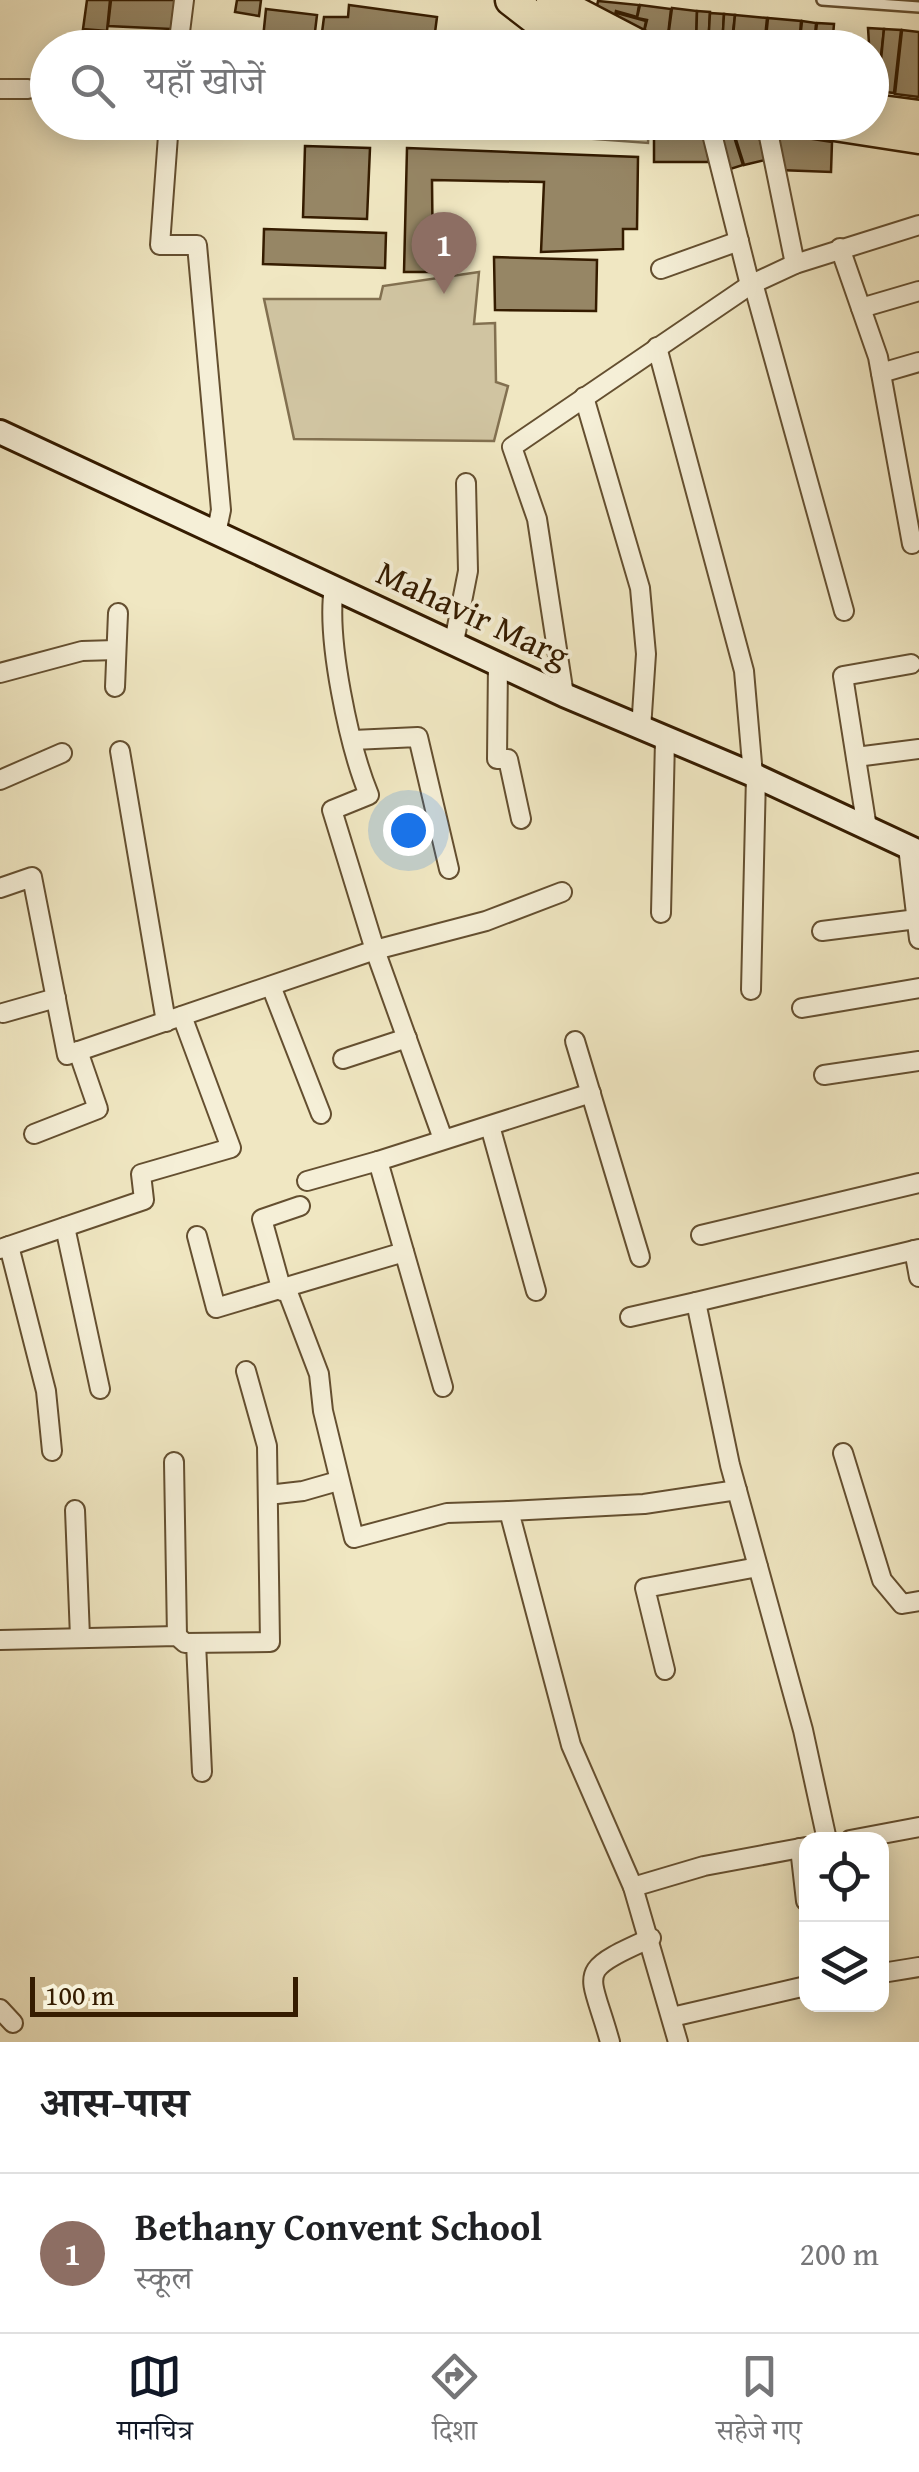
<!DOCTYPE html>
<html lang="hi">
<head>
<meta charset="utf-8">
<style>
  :root { --surface:#fff; --page:#f2f2f2; --text:#202124; --muted:#757577; --line:#e0e0e0; --accent:#111827 }
  body { margin:0; font-family:"Gentium Book Plus","Noto Serif Devanagari",serif; background:var(--page); color:var(--text) }
  .controls { position:absolute; right:30px; bottom:30px; display:grid; overflow:hidden; border-radius:20px; box-shadow:0 5px 25px #0003 }
  .controls button { width:90px; height:90px; display:grid; place-items:center; padding:0; border:0; border-bottom:2px solid var(--line); background:var(--surface); color:var(--text); font:50px sans-serif }
  .scale { position:absolute; left:30px; bottom:25px; width:268px; box-sizing:border-box; padding-left:10px; border:5px solid #351c00; border-top:0; font-size:28px; line-height:35px; white-space:nowrap; color:#351c00; -webkit-text-stroke:8px #f5efd7; paint-order:stroke }
  .you { position:absolute; left:408px; top:830px; width:35px; height:35px; margin:-25px; border:8px solid #fff; border-radius:50%; background:#1a73e8; box-shadow:0 0 0 15px #1a73e833 }
  .badge { display:grid; place-items:center; width:65px; height:65px; border-radius:50%; background:var(--accent); color:#fff; font-size:32px; font-weight:700 }
  .pin { position:absolute; translate:-50% -82px; filter:drop-shadow(0 2px 5px #0008) }
  .pin::after { content:''; position:absolute; top:52px; width:35px; height:30px; background:inherit; clip-path:polygon(0 0,100% 0,50% 100%) }
  .list { margin:0; padding:0; list-style:none }
  h2 { display:flex; justify-content:space-between; align-items:center; height:130px; margin:0; padding:0 40px; font-size:42px }
  h2 small { font-size:32px; font-weight:400; color:var(--muted) }
  .list li { display:grid; grid-template-columns:65px 1fr auto; gap:30px; align-items:center; box-sizing:border-box; height:160px; padding:0 40px; border-top:2px solid var(--line) }
  .list b { display:block; font-size:38px; white-space:nowrap }
  .list p { margin:0; font-size:32px; white-space:nowrap; color:var(--muted) }
  .list em { font-size:32px; font-style:normal; color:var(--muted) }
  .icon { flex:none; width:55px; height:55px; fill:none; stroke:currentColor; stroke-width:2; stroke-linecap:round; stroke-linejoin:round }
  .map { position:relative; flex:none; width:919px; height:2042px; overflow:hidden }
  .search { position:absolute; background:var(--surface); box-shadow:0 5px 25px #0003; left:30px; right:30px; top:30px; height:110px; display:flex; align-items:center; gap:25px; box-sizing:border-box; padding:0 35px; border-radius:55px; color:var(--muted); font-size:38px }
  .sheet { height:290px; background:var(--surface) }
  nav { display:flex; justify-content:space-around; align-items:center; box-sizing:border-box; height:140px; border-top:2px solid var(--line); background:var(--surface); font-size:28px; color:var(--muted) }
  nav a { display:grid; justify-items:center; gap:5px }
  nav .on { color:var(--accent) }
  .map>svg:first-child { display:block }
  .green { fill:#d0c4a1; stroke:#827050; stroke-width:2.5 }
  .building { fill:#968665; stroke:#351c00; stroke-width:2.5 }
  .lines { fill:none; stroke-linecap:round; stroke-linejoin:round }
  .lane-casing { stroke:#644f30; stroke-width:14 }
  .street-casing { stroke:#644f30; stroke-width:22 }
  .secondary-casing { stroke:#351c00; stroke-width:28 }
  .highway-casing { stroke:#351c00; stroke-width:35 }
  .lane { stroke:#f5efd7; stroke-width:9 }
  .street { stroke:#f5efd7; stroke-width:18 }
  .secondary { stroke:#f5efd7; stroke-width:22 }
  .highway { stroke:#f0e7c2; stroke-width:30 }
  .labels { text-anchor:middle; stroke-width:8; stroke-linejoin:round; paint-order:stroke }
  .street-label { font-size:35px; fill:#351c00; stroke:#f5efd7 }
</style>
</head>
<body>
<div class="map">
<svg width="919" height="2042" viewBox="0 0 919 2042">
  <rect width="100%" height="100%" fill="#f0e7c2"/>
  <filter id="stains"><feTurbulence type="fractalNoise" baseFrequency=".002" numOctaves="4"/><feColorMatrix values="0 0 0 0 .2 0 0 0 0 .09 0 0 0 0 .02 0 0 0 .5 -.17"/></filter>
  <radialGradient id="worn" r=".72"><stop offset=".6" stop-color="#630" stop-opacity="0"/><stop offset="1" stop-color="#630" stop-opacity=".3"/></radialGradient>
  <g class="green">
    <polygon points="515,123 649,123 648,143 515,133"/>
    <polygon points="479,272 474,324 495,323 496,382 508,386 494,441 294,439 264,299 380,299 383,286"/>
  </g>
  <g class="building">
    <polygon points="87,0 110,0 107,31 83,29"/>
    <polygon points="111,0 175,0 171,29 108,26"/>
    <polygon points="237,0 261,0 259,16 235,12"/>
    <polygon points="598,1 639,5 637,17 616,11 612,26 594,20"/>
    <polygon points="349,5 437,17 433,48 320,48 324,17 348,17"/>
    <polygon points="640,5 671,9 667,44 643,36 647,20 637,18"/>
    <polygon points="672,8 697,11 696,48 667,45"/>
    <polygon points="266,9 317,15 313,48 262,48"/>
    <polygon points="697,11 710,12 708,48 696,48"/>
    <polygon points="617,13 646,21 643,36 613,27"/>
    <polygon points="710,13 724,14 722,48 708,48"/>
    <polygon points="724,14 735,15 731,48 722,48"/>
    <polygon points="735,15 767,18 764,48 732,48"/>
    <polygon points="768,18 801,21 799,48 765,48"/>
    <polygon points="802,21 816,23 814,48 799,48"/>
    <polygon points="817,23 834,24 832,48 814,48"/>
    <polygon points="868,28 884,29 877,92 872,91"/>
    <polygon points="884,29 901,30 894,93 878,91"/>
    <polygon points="902,30 919,32 919,97 895,94"/>
    <polygon points="654,122 702,122 709,162 654,162"/>
    <polygon points="712,122 730,124 743,165 724,171"/>
    <polygon points="731,124 758,132 765,160 744,165"/>
    <polygon points="781,134 832,142 831,172 779,170 775,139"/>
    <polygon points="305,146 370,148 367,219 303,217"/>
    <polygon points="407,148 638,157 637,229 623,229 623,249 541,252 544,182 432,180 433,272 404,272"/>
    <polygon points="264,229 386,233 385,268 263,264"/>
    <polygon points="494,257 597,260 596,311 495,310"/>
  </g>
  <g class="lines">
    <defs>
      <polyline id="lane" points="822,0 919,7"/>
      <g id="street">
        <polyline points="178,48 184,0"/>
        <polyline points="0,89 28,89"/>
        <polyline points="169,122 160,245 197,245 221,510 216,534"/>
        <polyline points="709,122 750,285"/>
        <polyline points="766,122 795,264"/>
        <polyline points="840,248 878,357 912,544"/>
        <polyline points="661,269 739,241"/>
        <polyline points="753,283 844,611"/>
        <polyline points="861,308 919,291"/>
        <polyline points="657,347 744,671 753,775"/>
        <polyline points="881,373 919,362"/>
        <polyline points="584,397 640,588 646,654 641,729"/>
        <path d="M334,587C326,639 349,746 369,795L332,810L375,950L443,1139"/>
        <polyline points="454,642 468,571 466,483"/>
        <polyline points="498,663 497,759 508,759 521,819"/>
        <polyline points="0,673 82,651 116,650"/>
        <polyline points="115,687 118,613"/>
        <polyline points="564,695 537,519 512,447 750,285 795,264 919,225"/>
        <polyline points="353,740 418,737 449,869"/>
        <polyline points="120,751 166,1022"/>
        <polyline points="856,757 919,749"/>
        <polyline points="0,780 62,753"/>
        <polyline points="867,828 843,676 911,664"/>
        <polyline points="908,847 919,939"/>
        <polyline points="0,888 32,877 67,1055 375,950 486,921 562,892"/>
        <polyline points="661,913 665,740"/>
        <polyline points="822,931 917,919"/>
        <polyline points="271,986 321,1114"/>
        <polyline points="751,990 756,776"/>
        <polyline points="802,1008 919,988"/>
        <polyline points="3,1013 56,998"/>
        <polyline points="575,1041 640,1257"/>
        <polyline points="343,1059 407,1038"/>
        <polyline points="824,1075 919,1061"/>
        <polyline points="490,1126 536,1291"/>
        <polyline points="34,1134 98,1109 78,1051"/>
        <polyline points="307,1181 378,1161"/>
        <polyline points="65,1227 100,1389"/>
        <polyline points="701,1235 919,1183"/>
        <polyline points="197,1236 216,1308 404,1252"/>
        <polyline points="9,1246 46,1391 52,1451"/>
        <polyline points="0,1249 144,1200 141,1174 231,1148 182,1016"/>
        <polyline points="914,1250 919,1277"/>
        <polyline points="287,1290 319,1374 323,1411 354,1538 447,1513 509,1511"/>
        <polyline points="282,1291 262,1219 300,1206"/>
        <polyline points="630,1317 696,1302"/>
        <polyline points="443,1387 378,1161 591,1093"/>
        <polyline points="843,1453 882,1580 902,1604 919,1601"/>
        <polyline points="174,1462 177,1636"/>
        <polyline points="268,1495 303,1491 338,1481"/>
        <polyline points="75,1510 80,1637"/>
        <polyline points="0,1640 177,1636 185,1643 270,1642 267,1446 246,1371"/>
        <polyline points="196,1643 202,1772"/>
        <polyline points="665,1670 645,1588 758,1567"/>
        <polyline points="827,1840 803,1730 730,1465 696,1302 919,1249"/>
        <polyline points="850,1840 919,1827"/>
        <polyline points="800,1848 806,1901"/>
        <polyline points="633,1887 704,1866 806,1847"/>
        <polyline points="882,1973 919,1967"/>
        <polyline points="0,2009 13,2023"/>
        <polyline points="672,2017 806,1986"/>
        <path d="M610,2042C590,1969 573,1973 651,1938"/>
        <polyline points="678,2042 633,1887 571,1745 509,1511 644,1504 737,1490"/>
      </g>
      <polyline id="secondary" points="0,432 564,695 756,776 919,852"/>
      <g id="highway">
        <polyline points="511,0 546,27 585,48"/>
        <polyline points="552,0 644,48"/>
        <polyline points="872,110 919,116"/>
        <polyline points="815,122 919,138"/>
      </g>
    </defs>
    <use href="#lane" class="lane-casing"/>
    <use href="#street" class="street-casing"/>
    <use href="#secondary" class="secondary-casing"/>
    <use href="#highway" class="highway-casing"/>
    <use href="#lane" class="lane"/>
    <use href="#street" class="street"/>
    <use href="#secondary" class="secondary"/>
    <use href="#highway" class="highway"/>
  </g>
  <g class="labels">
    <g class="street-label">
      <text transform="translate(473 614) rotate(25)" y="12">Mahavir Marg</text>
    </g>
  </g>
  <rect width="100%" height="100%" filter="url(#stains)"/>
  <rect width="100%" height="100%" fill="url(#worn)"/>
</svg>
<div class="controls">
<button><svg class="icon" aria-label="locate" viewBox="0 0 24 24"><circle cx="12" cy="12" r="6"/><path d="M12 2v4M12 18v4M2 12h4M18 12h4"/></svg></button>
<button><svg class="icon" aria-label="layers" viewBox="0 0 24 24"><path d="M12 4l9 5-9 5-9-5zM3 14l9 5 9-5"/></svg></button>
</div>
<div class="scale">100 m</div>
<div class="you"></div>
<div class="pin badge" style="left:444px;top:294px;background:#8d6e63">1</div>
<div class="search"><svg class="icon" aria-label="search" viewBox="0 0 24 24"><circle cx="10" cy="10" r="6"/><path d="M15 15l6 6"/></svg>यहाँ खोजें</div>
</div>
<section class="sheet">
<h2>आस-पास<small></small></h2>
<ul class="list">
<li><span class="badge" style="background:#8d6e63">1</span><div><b>Bethany Convent School</b><p>स्कूल</p></div><em>200 m</em></li>
</ul>
</section>
<nav>
<a class="on"><svg class="icon" aria-label="map" viewBox="0 0 24 24"><path d="M3 6l6-2 6 2 6-2v14l-6 2-6-2-6 2zM9 4v14M15 6v14"/></svg>मानचित्र</a>
<a><svg class="icon" aria-label="directions" viewBox="0 0 24 24"><path d="M12 3l9 9-9 9-9-9zM9 14v-3h6M13 9l2 2-2 2"/></svg>दिशा</a>
<a><svg class="icon" aria-label="saved" viewBox="0 0 24 24"><path d="M7 4h10v16l-5-4-5 4z"/></svg>सहेजे गए</a>
</nav>
</body>
</html>
